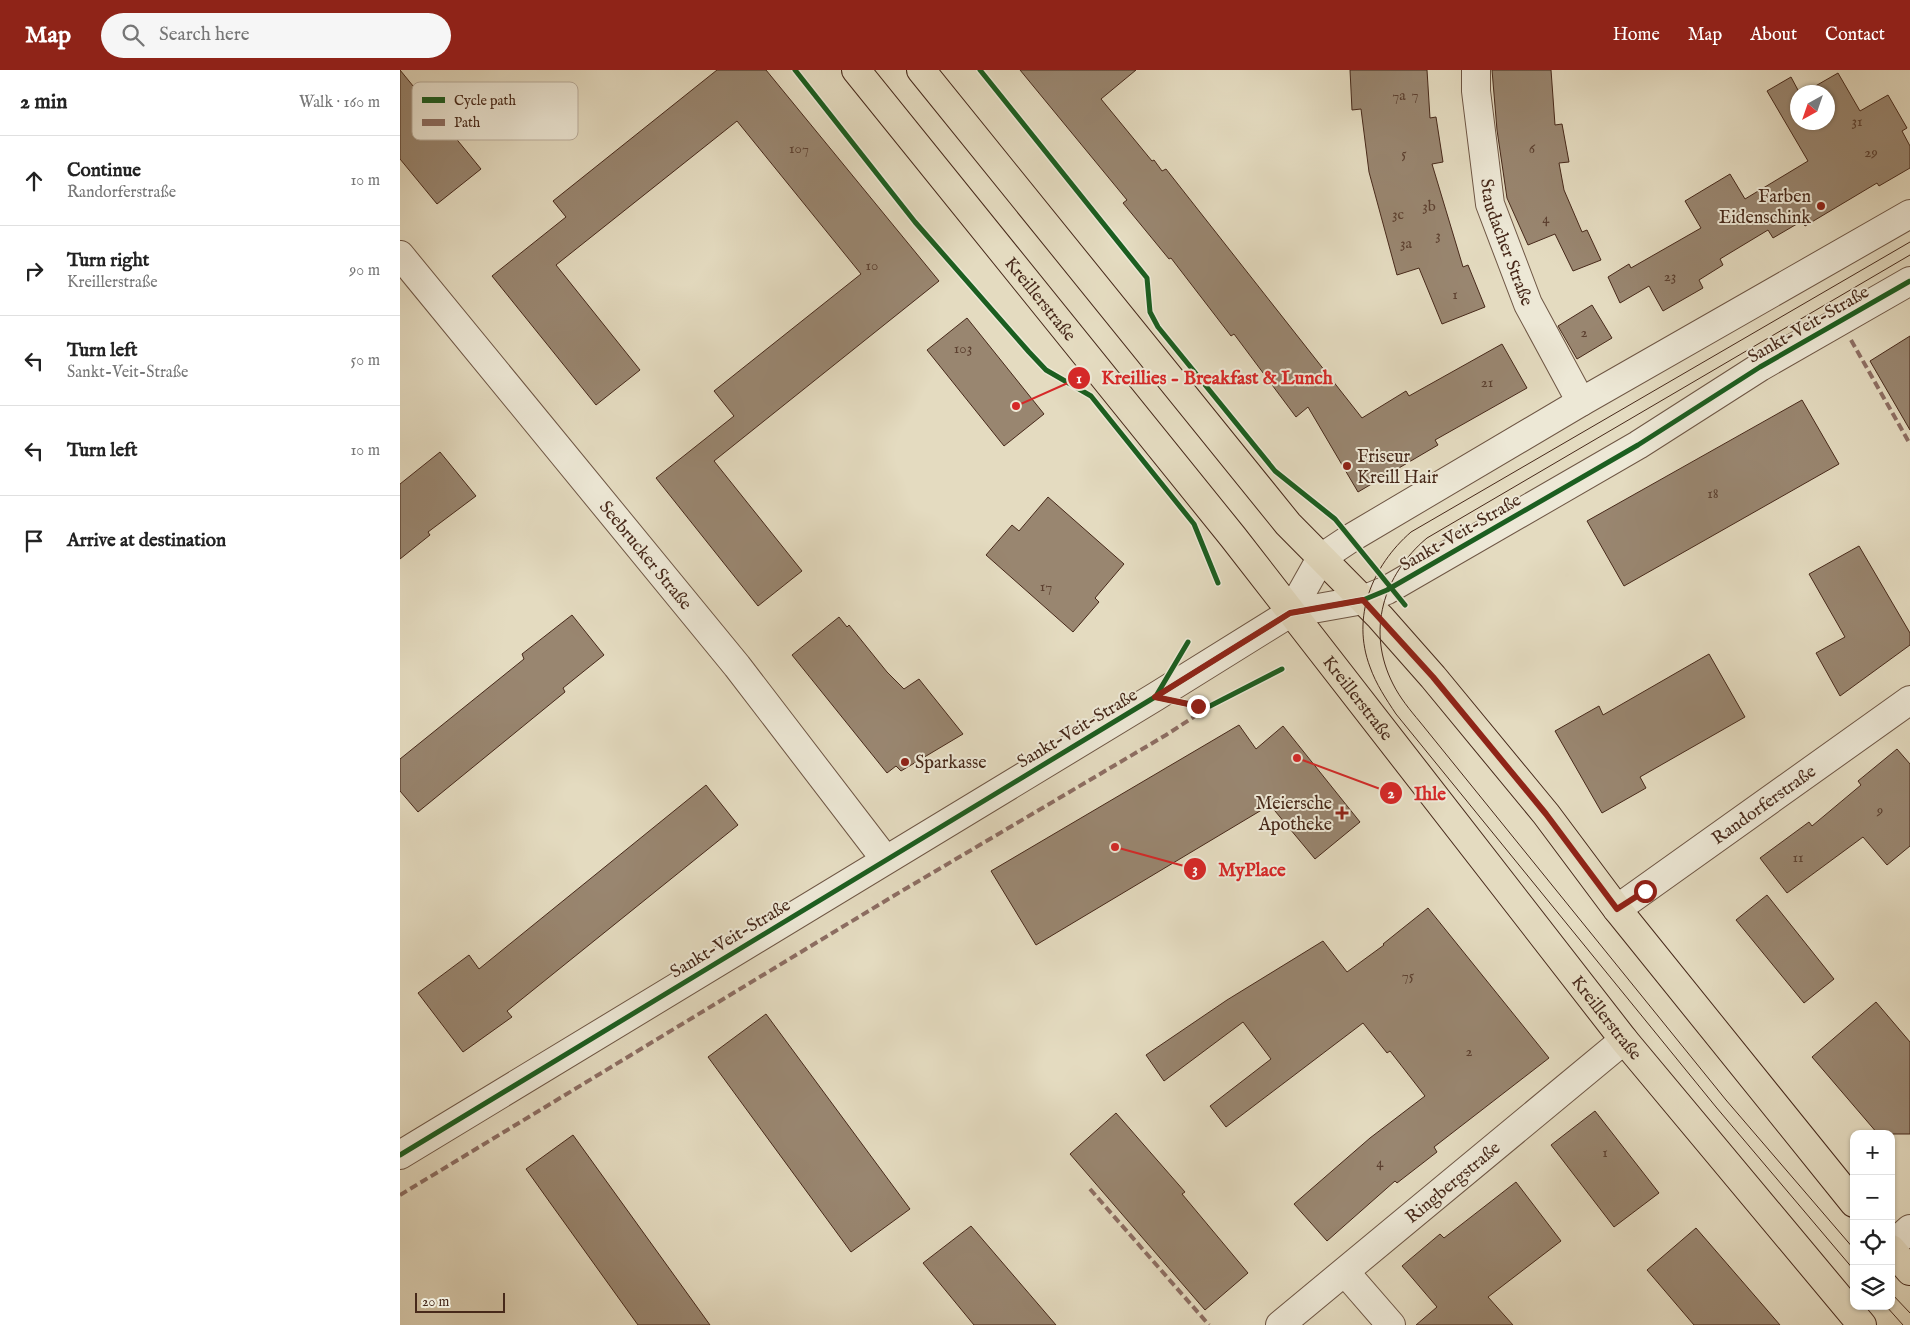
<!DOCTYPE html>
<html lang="en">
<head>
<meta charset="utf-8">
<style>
  :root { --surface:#fff; --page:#f6f6f6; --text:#222; --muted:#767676; --line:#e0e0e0; --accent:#8f2418 }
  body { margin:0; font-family:"IM FELL English",serif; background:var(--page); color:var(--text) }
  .controls { position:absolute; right:15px; bottom:15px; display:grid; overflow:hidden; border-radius:10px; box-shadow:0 1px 4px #0004 }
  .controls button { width:45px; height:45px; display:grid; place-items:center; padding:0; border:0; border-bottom:1px solid var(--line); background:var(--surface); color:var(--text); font:25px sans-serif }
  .compass { position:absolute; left:1390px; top:15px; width:45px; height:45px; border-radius:50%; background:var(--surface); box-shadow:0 1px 4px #0004; rotate:220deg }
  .scale { position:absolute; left:15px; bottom:12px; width:90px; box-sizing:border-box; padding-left:5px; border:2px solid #47291a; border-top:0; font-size:14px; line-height:18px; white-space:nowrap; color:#47291a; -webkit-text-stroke:4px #ede8d6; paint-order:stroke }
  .stop { position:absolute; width:15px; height:15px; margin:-11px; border:4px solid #8f2418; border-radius:50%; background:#fff }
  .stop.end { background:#8f2418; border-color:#fff; box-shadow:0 1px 5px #0008 }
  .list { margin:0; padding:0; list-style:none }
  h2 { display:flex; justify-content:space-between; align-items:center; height:65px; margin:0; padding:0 20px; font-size:21px }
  h2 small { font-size:16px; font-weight:400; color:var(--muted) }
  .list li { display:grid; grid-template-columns:32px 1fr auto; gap:15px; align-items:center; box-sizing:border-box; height:90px; padding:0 20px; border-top:1px solid var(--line) }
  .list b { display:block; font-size:19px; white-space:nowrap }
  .list p { margin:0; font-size:16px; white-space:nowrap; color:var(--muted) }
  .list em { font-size:16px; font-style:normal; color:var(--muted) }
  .icon { flex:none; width:28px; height:28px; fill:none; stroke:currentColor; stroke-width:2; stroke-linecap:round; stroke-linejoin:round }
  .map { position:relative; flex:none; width:1510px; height:1255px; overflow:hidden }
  header { display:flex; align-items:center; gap:30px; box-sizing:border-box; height:70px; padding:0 25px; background:var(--accent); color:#fff }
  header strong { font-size:24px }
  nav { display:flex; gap:28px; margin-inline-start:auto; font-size:18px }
  .search { width:350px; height:45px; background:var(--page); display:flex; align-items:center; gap:12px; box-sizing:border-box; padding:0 18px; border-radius:28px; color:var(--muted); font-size:19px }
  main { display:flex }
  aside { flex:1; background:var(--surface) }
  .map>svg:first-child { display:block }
  .building { fill:#998670; stroke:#47291a }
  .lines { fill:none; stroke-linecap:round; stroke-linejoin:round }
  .minor-casing { stroke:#6e5644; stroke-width:30 }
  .major-casing { stroke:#47291a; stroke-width:30 }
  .minor { stroke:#ede8d6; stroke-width:28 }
  .major { stroke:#e4dbc0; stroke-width:28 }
  .tram { stroke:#47291a; stroke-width:1 }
  .quiet { stroke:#8d6e63; stroke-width:4; stroke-dasharray:8 4; stroke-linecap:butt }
  .cycleway-casing { stroke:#ede8d6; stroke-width:8 }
  .cycleway { stroke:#1b5e20; stroke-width:5 }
  .route { stroke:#8f2418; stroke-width:6 }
  .poi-dot { fill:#8f2418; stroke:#ede8d6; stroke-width:2 }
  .labels { text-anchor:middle; stroke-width:4; stroke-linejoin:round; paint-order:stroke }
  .number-label { font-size:15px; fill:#5c4030 }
  .poi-label { font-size:18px; fill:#47291a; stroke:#ede8d6; text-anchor:end }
  .street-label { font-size:18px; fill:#47291a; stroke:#ede8d6 }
  .key { fill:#ede8d6; stroke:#bbaf9e; stroke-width:1 }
  .key-label { font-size:14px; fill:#47291a }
  .leader { fill:none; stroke:#d62828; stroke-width:2 }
  .callout-dot { fill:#d62828; stroke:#ede8d6; stroke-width:2 }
  .mark-label { font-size:15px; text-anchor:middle; font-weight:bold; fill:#fff }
  .callout-label { font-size:19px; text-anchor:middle; font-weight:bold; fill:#d62828; stroke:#ede8d6; stroke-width:4; stroke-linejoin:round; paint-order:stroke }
</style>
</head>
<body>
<header>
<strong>Map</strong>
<div class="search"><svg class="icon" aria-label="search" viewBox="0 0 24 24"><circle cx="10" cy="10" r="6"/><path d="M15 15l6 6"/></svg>Search here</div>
<nav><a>Home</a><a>Map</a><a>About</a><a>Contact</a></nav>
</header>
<main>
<aside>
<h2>2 min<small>Walk · 160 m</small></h2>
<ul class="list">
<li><svg class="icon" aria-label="ahead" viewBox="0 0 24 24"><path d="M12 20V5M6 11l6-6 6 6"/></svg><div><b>Continue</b><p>Randorferstraße</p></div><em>10 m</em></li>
<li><svg class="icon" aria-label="right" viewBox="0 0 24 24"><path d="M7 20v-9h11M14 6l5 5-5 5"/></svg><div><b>Turn right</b><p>Kreillerstraße</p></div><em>90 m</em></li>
<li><svg class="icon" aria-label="left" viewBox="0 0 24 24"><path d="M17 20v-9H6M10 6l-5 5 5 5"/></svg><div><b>Turn left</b><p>Sankt-Veit-Straße</p></div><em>50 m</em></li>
<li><svg class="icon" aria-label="left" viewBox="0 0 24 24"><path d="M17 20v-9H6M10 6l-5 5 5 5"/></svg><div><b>Turn left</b></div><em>10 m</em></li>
<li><svg class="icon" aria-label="arrive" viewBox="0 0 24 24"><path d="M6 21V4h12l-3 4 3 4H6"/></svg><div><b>Arrive at destination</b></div></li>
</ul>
</aside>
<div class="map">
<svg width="1510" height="1255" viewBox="0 0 1510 1255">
  <rect width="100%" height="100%" fill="#e4dbc0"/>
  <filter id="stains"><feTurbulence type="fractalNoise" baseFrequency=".004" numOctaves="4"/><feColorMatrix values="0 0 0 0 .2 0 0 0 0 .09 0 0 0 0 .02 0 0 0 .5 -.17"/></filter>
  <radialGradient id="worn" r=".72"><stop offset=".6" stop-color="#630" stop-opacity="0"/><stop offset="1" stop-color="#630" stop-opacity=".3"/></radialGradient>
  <g class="building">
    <polygon points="0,0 81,99 37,134 0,89"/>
    <polygon points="317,0 366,0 539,211 314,391 402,501 358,536 256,408 334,346 314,321 461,204 337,51 156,195 240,300 196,335 92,206 166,147 153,131"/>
    <polygon points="620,0 736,0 701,29 752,91 754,90 762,101 766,99 962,348 1006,321 1009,326 1102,274 1127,318 1035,370 1038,375 958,422 908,337 896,347 834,264 831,266 771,188 769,189 723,133 727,130"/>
    <polygon points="950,0 1027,0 1030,48 1036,47 1043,92 1032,94 1063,197 1068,195 1085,237 1042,254 1019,198 997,205 969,102 961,39 952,40"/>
    <polygon points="1092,0 1151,0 1155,55 1162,54 1169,92 1159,93 1164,120 1182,162 1187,160 1201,190 1173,201 1155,164 1128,175 1107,128 1097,60"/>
    <polygon points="1438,3 1460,41 1488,25 1507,58 1502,61 1510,76 1510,98 1479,116 1477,113 1405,156 1402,151 1373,168 1368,160 1320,189 1323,195 1299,210 1303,218 1263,241 1249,216 1220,233 1208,207 1229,194 1231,198 1301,158 1285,131 1330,104 1345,129 1408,91 1367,21 1391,7 1399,22 1398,22 1398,52 1428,52 1428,22 1405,22"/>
    <polygon points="1192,235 1212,268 1177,289 1158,256"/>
    <polygon points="567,248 644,344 604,376 527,280"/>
    <polygon points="1510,266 1510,360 1470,291"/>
    <polygon points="1402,330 1439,394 1224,516 1187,451"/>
    <polygon points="40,382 76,426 28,462 30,465 0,489 0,414"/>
    <polygon points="648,427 724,494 695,528 699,532 673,562 586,485 612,455 619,461"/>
    <polygon points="1459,476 1510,563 1510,575 1440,626 1416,583 1445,567 1409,504"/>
    <polygon points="172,545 204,585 163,618 165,622 18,742 0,721 0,689 124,589 122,584"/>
    <polygon points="439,547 447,557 449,555 487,602 504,619 519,609 563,664 501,701 496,696 487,703 392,585"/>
    <polygon points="1309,584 1345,647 1240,707 1246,718 1202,743 1155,661 1199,636 1203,645"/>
    <polygon points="839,655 856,679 883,656 960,752 915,789 870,735 636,875 591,801"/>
    <polygon points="1497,679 1510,694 1510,776 1487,795 1463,767 1387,823 1360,788 1409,752 1412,756 1461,715 1458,711"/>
    <polygon points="306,715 338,755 107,941 112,947 63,982 18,923 69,885 79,899"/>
    <polygon points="1367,825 1434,909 1404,933 1336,850"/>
    <polygon points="1028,838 1149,988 1034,1077 1037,1082 997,1113 995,1111 927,1171 894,1134 970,1068 1025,1026 990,981 987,983 963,953 826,1057 810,1036 871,989 843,952 764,1011 746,985 827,930 923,871 947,902 984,875 983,874"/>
    <polygon points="1476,932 1510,972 1510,1064 1478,1064 1412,987"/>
    <polygon points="366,944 510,1139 451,1182 308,987"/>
    <polygon points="1195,1041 1259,1123 1214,1157 1151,1075"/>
    <polygon points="716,1043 785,1122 782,1124 848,1203 805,1240 670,1084"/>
    <polygon points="173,1065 310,1255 238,1255 151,1134 126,1099"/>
    <polygon points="1116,1112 1161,1171 1088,1227 1113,1255 1016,1255 1037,1237 1002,1196 1040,1164 1044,1168"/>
    <polygon points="571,1156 656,1255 574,1255 523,1193"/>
    <polygon points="1296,1158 1361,1233 1380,1255 1294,1255 1247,1200"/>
  </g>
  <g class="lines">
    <defs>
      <g id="minor">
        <path id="s1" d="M1076,0V21L1090,134L1128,234L1181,332"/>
        <path id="s2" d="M0,185L337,596L485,789"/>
        <polyline points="890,543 921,488 951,468 1181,332 1510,144"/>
        <path id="s3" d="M1217,839L1510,630"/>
        <polyline points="0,1085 755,627 890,543 963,530 987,520 1238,375 1360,297 1510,211"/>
        <polyline points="1491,1176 1510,1159"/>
        <polyline points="945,1202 991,1255"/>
        <path id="s4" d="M880,1255L1224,970"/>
      </g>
      <g id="major">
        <path id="s5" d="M456,0L833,467L1224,970L1462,1255"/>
        <polyline points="521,0 888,454 980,547 1033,607 1146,744 1217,839 1454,1133"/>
        <polyline points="1491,1179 1510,1201"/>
      </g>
    </defs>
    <use href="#minor" class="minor-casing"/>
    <use href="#major" class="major-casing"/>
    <use href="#minor" class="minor"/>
    <use href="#major" class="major"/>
    <g class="tram">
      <path d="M1454,1179L1326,1030L1020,652C1010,640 1000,628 993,614C966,561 983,505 1027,468L1510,185"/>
      <path d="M1454,1200L1316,1037L996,644C986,629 976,614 970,597C951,547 972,496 1011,462L1510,172"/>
      <polyline points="1491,1223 1510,1243"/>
      <polyline points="1486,1236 1503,1255"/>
    </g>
    <g class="quiet">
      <polyline points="1451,270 1510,374"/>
      <polyline points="690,1119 809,1255"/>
      <polyline points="0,1125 495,825 766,665 809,637"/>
    </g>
    <defs>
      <g id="cycleway">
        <polyline points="395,0 515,152 629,282 646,300 691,326 794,454 818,513"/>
        <polyline points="580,0 747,208 750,242 758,257 875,401 935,449 1005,535"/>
        <polyline points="756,626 788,572"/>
        <polyline points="755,627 798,636 810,636 882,599"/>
        <polyline points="0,1085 755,627 890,543 963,530 987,520 1238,375 1360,297 1510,211"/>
      </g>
    </defs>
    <use href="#cycleway" class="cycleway-casing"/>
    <use href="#cycleway" class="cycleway"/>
  </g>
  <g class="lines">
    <polyline class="route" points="798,636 755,627 890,543 963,530 1033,607 1146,744 1217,839 1245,821"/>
  </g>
  <g class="poi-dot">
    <circle cx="1421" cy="136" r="5"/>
    <circle cx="947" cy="396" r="5"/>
    <circle cx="505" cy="692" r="5"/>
    <path d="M939.5 735.5h5v5h5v5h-5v5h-5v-5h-5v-5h5z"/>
  </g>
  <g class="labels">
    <g class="number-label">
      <text x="1015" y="29">7</text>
      <text x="999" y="30">7a</text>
      <text x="1457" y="56">31</text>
      <text x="399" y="83">107</text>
      <text x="1132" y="83">6</text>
      <text x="1471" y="87">29</text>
      <text x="1004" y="88">5</text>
      <text x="1029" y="141">3b</text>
      <text x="998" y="149">3c</text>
      <text x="1146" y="153">4</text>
      <text x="1038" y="170">3</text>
      <text x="1006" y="178">3a</text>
      <text x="472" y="200">10</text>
      <text x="1270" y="211">23</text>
      <text x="1055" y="229">1</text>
      <text x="1184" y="267">2</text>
      <text x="563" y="283">103</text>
      <text x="1087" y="317">21</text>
      <text x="1313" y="428">18</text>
      <text x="646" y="521">17</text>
      <text x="1480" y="745">9</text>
      <text x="1398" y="792">11</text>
      <text x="1008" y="910">75</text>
      <text x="1069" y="986">2</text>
      <text x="1205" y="1087">1</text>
      <text x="980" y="1097">4</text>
    </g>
    <g class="poi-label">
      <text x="1411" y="132">Farben<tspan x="1411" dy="21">Eidenschink</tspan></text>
      <text x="957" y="392" text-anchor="start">Friseur<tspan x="957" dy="21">Kreill Hair</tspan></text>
      <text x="515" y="698" text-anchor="start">Sparkasse</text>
      <text x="932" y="739">Meiersche<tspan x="932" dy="21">Apotheke</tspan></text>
    </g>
    <g class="street-label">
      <text dy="6" stroke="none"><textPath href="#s1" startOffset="176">Staudacher Straße</textPath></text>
      <text dy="6" stroke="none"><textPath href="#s5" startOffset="294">Kreillerstraße</textPath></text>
      <text transform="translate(1408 254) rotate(-30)" y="6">Sankt-Veit-Straße</text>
      <text transform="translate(1060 462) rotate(-30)" y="6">Sankt-Veit-Straße</text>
      <text dy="6" stroke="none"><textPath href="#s2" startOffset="388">Seebrucker Straße</textPath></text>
      <text dy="6" stroke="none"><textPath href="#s5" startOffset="804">Kreillerstraße</textPath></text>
      <text transform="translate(677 658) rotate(-31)" y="6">Sankt-Veit-Straße</text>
      <text dy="6" stroke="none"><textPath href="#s3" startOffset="180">Randorferstraße</textPath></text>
      <text transform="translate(330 868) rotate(-31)" y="6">Sankt-Veit-Straße</text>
      <text dy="6" stroke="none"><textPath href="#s5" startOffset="1209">Kreillerstraße</textPath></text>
      <text dy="6" stroke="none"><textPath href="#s4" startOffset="224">Ringbergstraße</textPath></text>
    </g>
  </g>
  <rect x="12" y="12" width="166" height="58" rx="8" class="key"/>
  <rect x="22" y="27" width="23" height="6" fill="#1b5e20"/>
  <rect x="22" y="49" width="23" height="7" fill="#8d6e63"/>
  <g class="key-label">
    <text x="54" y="35">Cycle path</text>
    <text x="54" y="57">Path</text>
  </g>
  <path class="leader" d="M616 336L679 308M897 688L991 723M715 777L795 799"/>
  <g class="callout-dot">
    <circle cx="616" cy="336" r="5"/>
    <circle cx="897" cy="688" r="5"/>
    <circle cx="715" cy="777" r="5"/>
    <circle cx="679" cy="308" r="12"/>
    <circle cx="991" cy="723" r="12"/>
    <circle cx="795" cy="799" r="12"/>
  </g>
  <g class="mark-label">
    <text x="679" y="313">1</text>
    <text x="991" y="728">2</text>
    <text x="795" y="804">3</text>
  </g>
  <g class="callout-label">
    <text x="817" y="314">Kreillies - Breakfast &amp; Lunch</text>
    <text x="1030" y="730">Ihle</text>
    <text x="852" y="806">MyPlace</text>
  </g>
  <rect width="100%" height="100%" filter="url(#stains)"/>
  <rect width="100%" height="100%" fill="url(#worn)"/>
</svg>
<div class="controls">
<button>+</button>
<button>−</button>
<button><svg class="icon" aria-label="locate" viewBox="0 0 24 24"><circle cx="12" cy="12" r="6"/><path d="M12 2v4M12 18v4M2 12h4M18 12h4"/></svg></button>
<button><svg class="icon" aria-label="layers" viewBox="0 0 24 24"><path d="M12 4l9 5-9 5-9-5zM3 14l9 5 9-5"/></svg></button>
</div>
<svg class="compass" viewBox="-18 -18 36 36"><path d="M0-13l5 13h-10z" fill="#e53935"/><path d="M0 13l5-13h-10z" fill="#767676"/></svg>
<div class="scale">20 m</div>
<div class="stop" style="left:1245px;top:821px"></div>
<div class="stop end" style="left:798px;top:636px"></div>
</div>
</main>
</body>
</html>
